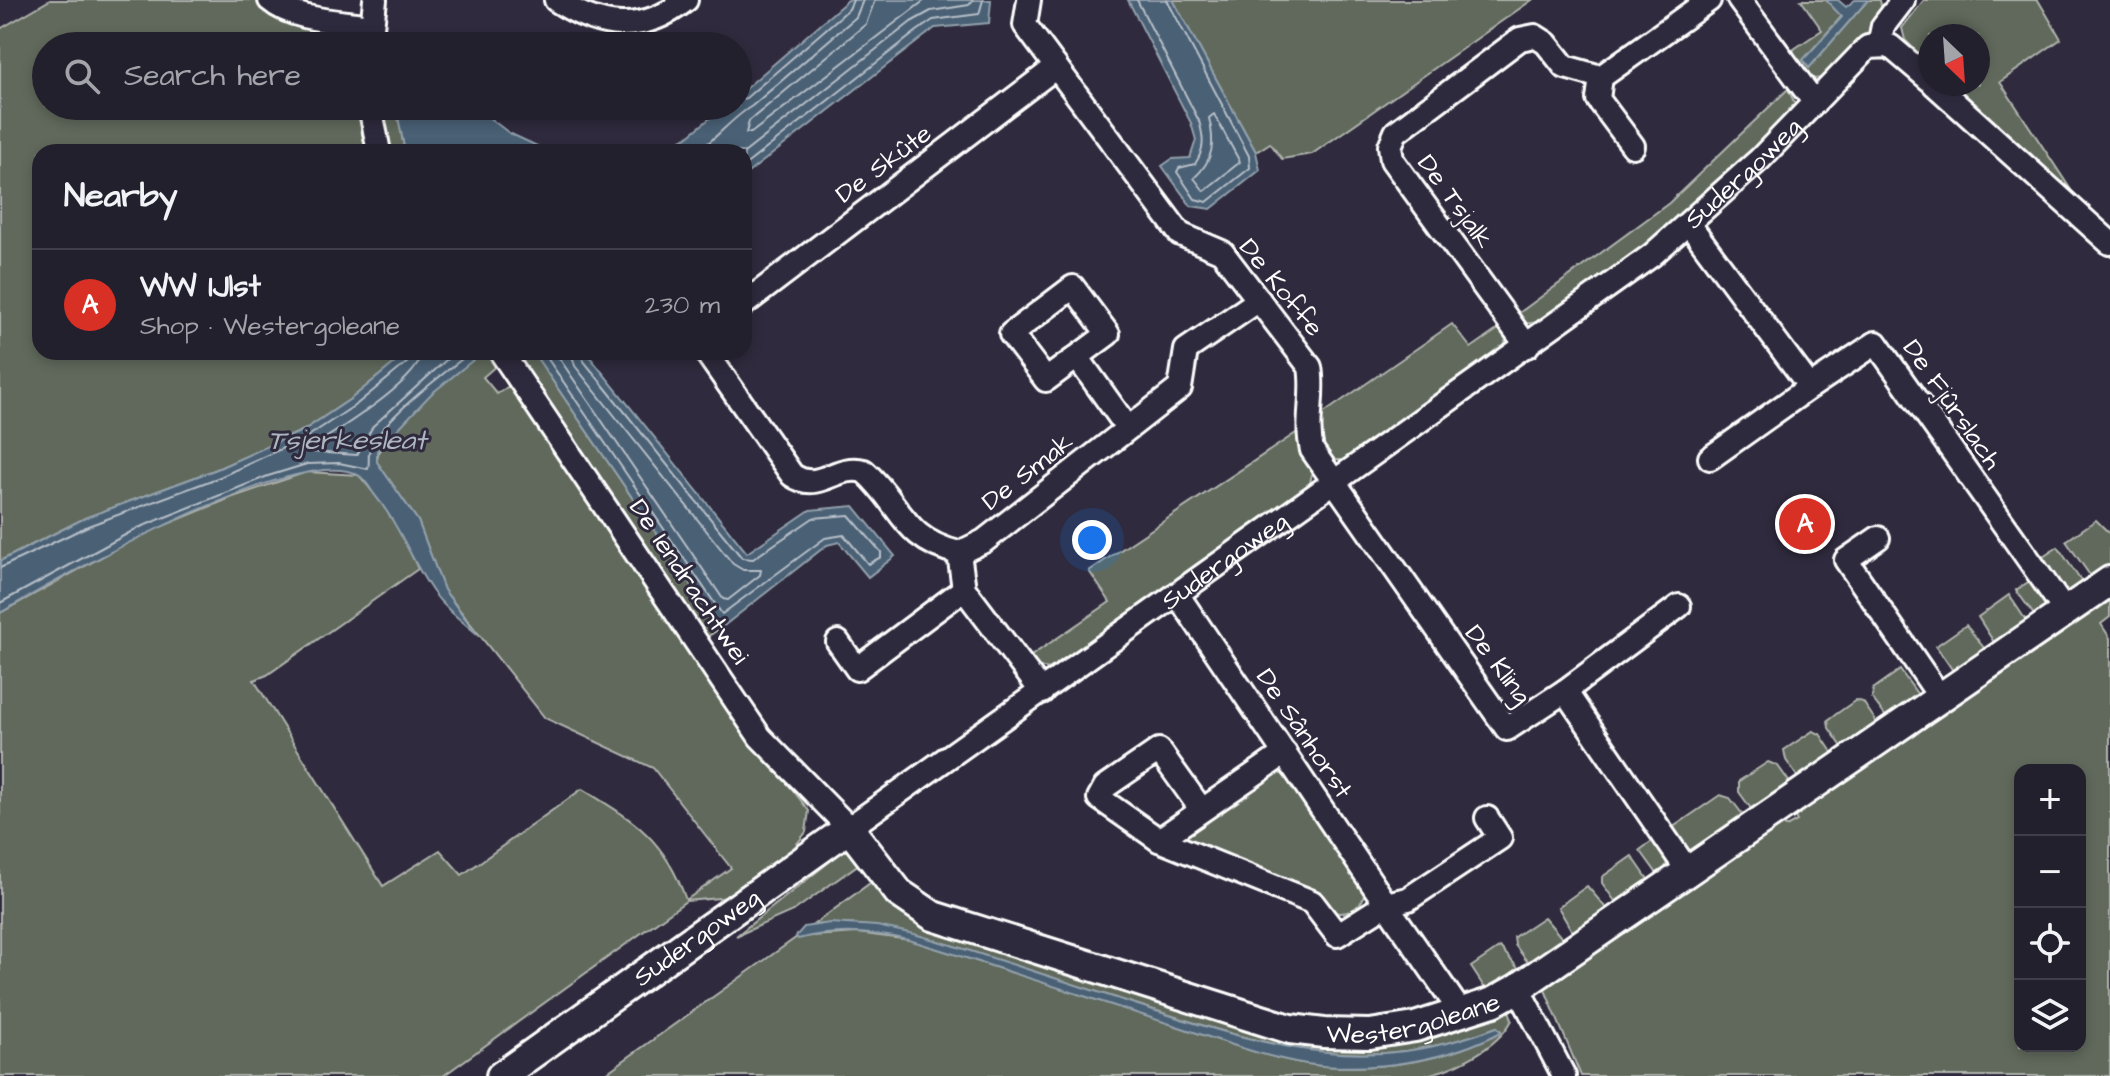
<!DOCTYPE html>
<html lang="en">
<head>
<meta charset="utf-8">
<style>
  :root { --surface:#23202e; --page:#2b2836; --text:#f1f3f6; --muted:#a3a3aa; --line:#403e4a; --accent:#d93025 }
  body { margin:0; font-family:"Architects Daughter",sans-serif; background:var(--page); color:var(--text) }
  .controls { position:absolute; right:24px; bottom:24px; display:grid; overflow:hidden; border-radius:16px; box-shadow:0 4px 12px #0003 }
  .controls button { width:72px; height:72px; display:grid; place-items:center; padding:0; border:0; border-bottom:2px solid var(--line); background:var(--surface); color:var(--text); font:40px sans-serif }
  .compass { position:absolute; left:1918px; top:24px; width:72px; height:72px; border-radius:50%; background:var(--surface); box-shadow:0 4px 12px #0003; rotate:155deg }
  .you { position:absolute; left:1092px; top:540px; width:28px; height:28px; margin:-20px; border:6px solid #fff; border-radius:50%; background:#1a73e8; box-shadow:0 0 0 12px #1a73e833 }
  .badge { display:grid; place-items:center; width:52px; height:52px; border-radius:50%; background:var(--accent); color:#fff; font-size:26px; font-weight:700 }
  .pin { position:absolute; translate:-50% -50%; border:4px solid #fff; box-shadow:0 2px 8px #0006 }
  .list { margin:0; padding:0; list-style:none }
  h2 { display:flex; justify-content:space-between; align-items:center; height:104px; margin:0; padding:0 32px; font-size:34px }
  h2 small { font-size:26px; font-weight:400; color:var(--muted) }
  .list li { display:grid; grid-template-columns:52px 1fr auto; gap:24px; align-items:center; box-sizing:border-box; height:112px; padding:0 32px; border-top:2px solid var(--line) }
  .list b { display:block; font-size:30px; white-space:nowrap }
  .list p { margin:0; font-size:26px; white-space:nowrap; color:var(--muted) }
  .list em { font-size:26px; font-style:normal; color:var(--muted) }
  .icon { flex:none; width:44px; height:44px; fill:none; stroke:currentColor; stroke-width:2; stroke-linecap:round; stroke-linejoin:round }
  .map { position:relative; flex:none; width:2110px; height:1076px; overflow:hidden }
  .search { position:absolute; background:var(--surface); box-shadow:0 4px 12px #0003; left:32px; top:32px; width:720px; height:88px; display:flex; align-items:center; gap:20px; box-sizing:border-box; padding:0 28px; border-radius:44px; color:var(--muted); font-size:30px }
  .panel { position:absolute; background:var(--surface); box-shadow:0 4px 12px #0003; left:32px; top:144px; width:720px; height:216px; border-radius:24px }
  .map>svg:first-child { display:block }
  .green { fill:#60695c; stroke:#b0b4ae; stroke-width:2; fill-rule:evenodd }
  .water { fill:#4a6075; stroke:#92a0ac; stroke-width:2 }
  .lines { fill:none; stroke-linecap:round; stroke-linejoin:round }
  .shore { stroke:#b7bfc8; stroke-width:2 }
  .minor-casing { stroke:#fff; stroke-width:28 }
  .tertiary-casing { stroke:#fff; stroke-width:34 }
  .minor { stroke:#2f2a3d; stroke-width:22 }
  .tertiary { stroke:#2f2a3d; stroke-width:28 }
  .labels { text-anchor:middle; stroke-width:6; stroke-linejoin:round; paint-order:stroke }
  .street-label { font-size:26px; fill:#fff; stroke:#2f2a3d }
  .water-label { font-size:28px; font-style:italic; fill:#aeb7c1; stroke:#2f2a3d }
</style>
</head>
<body>
<div class="map">
<svg width="2110" height="1076" viewBox="0 0 2110 1076">
  <rect width="100%" height="100%" fill="#2f2a3d"/>
  <filter id="ink" filterUnits="userSpaceOnUse"><feTurbulence type="fractalNoise" baseFrequency=".0125" numOctaves="2"/><feDisplacementMap in="SourceGraphic" scale="16" xChannelSelector="R" yChannelSelector="G"/><feConvolveMatrix kernelMatrix="1 2 1 2 8 2 1 2 1" color-interpolation-filters="sRGB"/></filter>
  <g filter="url(#ink)">
    <g class="green">
      <polygon points="50,0 257,0 265,8 347,36 352,46 46,46 46,106 357,106 366,152 40,152 40,352 408,352 352,398 304,430 217,469 85,518 0,561 0,29"/>
      <polygon points="1173,0 1532,0 1312,154 1282,159 1270,143 1256,152"/>
      <polygon points="1801,0 1826,0 1842,16 1803,60 1809,68 1868,0 1880,0 1883,16 1830,77 1814,79 1793,57 1794,49 1822,30"/>
      <polygon points="1924,0 2038,0 2061,39 2000,82 2079,202 1950,84 1978,84 1978,36 1930,36 1930,65 1905,40 1902,28"/>
      <polygon points="1788,89 1797,108 1781,127 1651,242 1540,322 1521,324 1515,316 1669,203"/>
      <polygon points="385,106 396,106 405,152 390,152 388,149"/>
      <path d="M1452,324L1471,348L1500,328L1506,339L1503,349L1349,460H1331C1317,448 1319,431 1321,415Z"/>
      <path d="M483,352H490L498,364L483,377L497,394L512,384L734,714L809,811L806,832L790,853L731,897L686,901L443,1076H0V613L141,535L233,497L307,472L359,475L395,519L418,569L267,675L254,680L383,886L440,850L462,875L582,789C635,821 665,839 686,900L731,868L653,768L545,718L444,590L418,521L377,462C376,429 458,372 483,352Z"/>
      <polygon points="511,352 533,352 721,628 704,639"/>
      <path d="M1299,431L1300,451L1312,473L1309,489L1056,669C1044,669 1036,668 1028,658L1110,602L1089,571Z"/>
      <polygon points="2096,520 2110,534 2110,569 2094,581 2066,541"/>
      <polygon points="2058,547 2085,587 2071,592 2060,588 2040,559"/>
      <polygon points="2033,579 2047,604 2037,619 2016,590"/>
      <path d="M2110,591V617L2101,624L2110,638V1076H1581L1543,985L1779,822L1786,827L1797,821L1792,811ZM2020,770H2080V1046H2020Z"/>
      <polygon points="2009,595 2029,625 1997,647 1978,617"/>
      <polygon points="1966,625 1988,653 1956,675 1936,646"/>
      <polygon points="1900,670 1921,699 1889,721 1872,698 1873,689"/>
      <polygon points="1856,700 1863,702 1880,727 1845,751 1829,728 1828,720"/>
      <polygon points="1813,731 1820,734 1836,758 1801,782 1786,760 1784,750"/>
      <polygon points="1768,762 1778,766 1793,787 1755,814 1739,792 1739,781"/>
      <path d="M1275,772L1290,777L1365,885C1366,906 1351,916 1331,912L1182,840L1183,831Z"/>
      <polygon points="1720,795 1730,798 1747,820 1692,852 1687,851 1669,830"/>
      <polygon points="1655,839 1667,862 1661,879 1640,850"/>
      <polygon points="843,851 854,851 863,861 795,910 736,936"/>
      <polygon points="1632,856 1652,885 1620,908 1602,883 1602,877"/>
      <path d="M877,878L894,900L1295,1040L1508,1007L1512,1020C1497,1049 1450,1072 1419,1076H602L797,937L857,933L910,940C997,967 1084,996 1171,1024C1220,1040 1271,1061 1323,1066C1381,1070 1450,1061 1501,1031L1497,1027C1372,1076 1277,1050 1154,1010C1102,993 1049,977 997,960C937,940 877,919 813,925Z"/>
      <polygon points="1587,886 1611,914 1576,938 1558,907"/>
      <polygon points="1544,917 1567,944 1532,968 1515,945 1514,937"/>
      <polygon points="1500,947 1523,974 1488,993 1471,967"/>
    </g>
    <g class="water">
      <polygon points="848,0 991,0 989,23 935,28 744,176 744,152 656,152 687,137 725,106 738,106 738,95"/>
      <polygon points="1128,0 1173,0 1256,152 1260,170 1211,209 1191,206 1162,166 1172,159 1190,158 1196,140 1191,123"/>
      <polygon points="1826,0 1838,0 1846,7 1855,0 1868,0 1809,68 1803,60 1842,17"/>
      <polygon points="396,106 474,106 509,133 550,152 405,152"/>
      <path d="M408,352H483L431,394L377,451V462L418,521L444,590L477,634C462,621 445,609 433,592C410,559 401,527 374,494C370,488 364,478 358,475C299,442 58,579 0,613V561L85,518L217,469L304,430L352,398Z"/>
      <polygon points="533,352 586,352 747,553 810,510 854,506 895,556 868,577 839,542 827,545 721,628"/>
      <path d="M830,923L877,926L914,934C994,957 1074,985 1153,1010C1277,1050 1371,1076 1497,1027L1501,1032C1449,1060 1382,1070 1323,1066C1271,1061 1220,1040 1170,1024C1083,996 997,967 909,940C872,932 835,929 798,939L796,936L804,927Z"/>
    </g>
    <g class="lines">
      <g class="shore">
        <polyline points="875,0 866,24 749,121 746,133 751,133 925,0"/>
        <path d="M1137,0L1199,121C1204,138 1205,149 1195,164L1179,168L1177,172L1195,199L1207,202L1250,168L1249,156L1167,0"/>
        <polyline points="738,100 746,98 849,9 853,0"/>
        <path d="M1214,114L1240,162L1204,191L1194,178C1214,160 1215,143 1209,118Z"/>
        <path d="M697,152C717,138 733,117 752,106L856,17L863,0"/>
        <polyline points="744,153 911,22 931,11 969,5 973,0"/>
        <polyline points="744,166 917,31 933,20 979,14 983,0"/>
        <path d="M422,352C421,380 336,431 312,447L311,452L357,455L373,426L455,352"/>
        <polyline points="543,352 722,614 825,538 844,535 868,564 881,557 881,552 849,515 813,518 753,559 742,558 583,360 581,352"/>
        <polyline points="555,352 723,599 728,600 760,575 761,570 743,570 733,564 575,366 571,352"/>
        <polyline points="0,568 88,526 220,477 307,437 357,404 409,361 412,352"/>
        <path d="M0,603L138,528L268,476L307,464L339,463L368,469C370,462 367,453 371,446C387,415 443,374 471,352"/>
      </g>
      <defs>
        <g id="minor">
          <path d="M270,0C294,21 340,21 371,26"/>
          <path d="M556,0C600,29 642,35 686,0"/>
          <path d="M1029,0L1025,25L1180,234L1222,252L1310,367C1315,395 1305,422 1312,450L1507,729L1565,691L1688,871"/>
          <polyline points="1739,0 1815,103"/>
          <polyline points="1879,45 1883,26 1903,0"/>
          <polyline points="370,46 375,0"/>
          <polyline points="1601,77 1598,99 1633,146"/>
          <polyline points="1934,84 2110,243"/>
          <polyline points="370,106 379,152"/>
          <polyline points="1689,224 1810,387 1876,343 2065,611"/>
          <polyline points="744,304 1056,67"/>
          <polyline points="1527,346 1392,160 1390,146 1396,132 1520,39 1535,36 1546,43 1565,67 1601,77 1709,0"/>
          <path id="s1" d="M501,352L760,737L849,828L1652,255L1760,159L1868,47L1890,46L1930,80"/>
          <path d="M706,352L792,475C819,494 836,463 864,471C903,505 901,539 959,553L964,589L1042,692"/>
          <polyline points="1077,357 1046,380 1011,334 1073,287 1108,334 1077,357 1127,427"/>
          <polyline points="1710,458 1810,387"/>
          <polyline points="1878,538 1846,560 1940,697"/>
          <polyline points="959,553 984,541 1180,388 1186,350 1259,300"/>
          <polyline points="1177,594 1386,904 1408,899 1500,838 1487,818"/>
          <polyline points="838,642 857,669 964,589"/>
          <polyline points="1565,691 1679,606"/>
          <polyline points="1201,809 1159,750 1105,787 1099,798 1159,840 1312,902 1337,935 1386,904 1462,1014"/>
          <polyline points="1159,840 1285,753"/>
          <polyline points="1518,988 1564,1076"/>
        </g>
        <g id="tertiary">
          <path id="s2" d="M501,1076L849,828L899,893L933,916L1290,1029L1324,1033L1370,1034L1415,1027L1493,1002L1518,988L2110,581"/>
        </g>
      </defs>
      <use href="#minor" class="minor-casing"/>
      <use href="#tertiary" class="tertiary-casing"/>
      <use href="#minor" class="minor"/>
      <use href="#tertiary" class="tertiary"/>
    </g>
  </g>
  <g class="labels">
    <g class="street-label">
      <text transform="translate(883 163) rotate(-37)" y="9">De Skûte</text>
      <text dy="9" stroke="none"><textPath href="#s1" startOffset="1700">Sudergoweg</textPath></text>
      <text transform="translate(1456 201) rotate(54)" y="9">De Tsjalk</text>
      <text transform="translate(1282 287) rotate(51)" y="9">De Koffe</text>
      <text transform="translate(1953 404) rotate(55)" y="9">De Fjûrslach</text>
      <text transform="translate(1027 471) rotate(-38)" y="9">De Smak</text>
      <text dy="9" stroke="none"><textPath href="#s1" startOffset="1052">Sudergoweg</textPath></text>
      <text transform="translate(690 581) rotate(56)" y="9">De Iendrachtwei</text>
      <text transform="translate(1499 664) rotate(53)" y="9">De Kling</text>
      <text transform="translate(1305 733) rotate(56)" y="9">De Sânhorst</text>
      <text dy="9" stroke="none"><textPath href="#s2" startOffset="240">Sudergoweg</textPath></text>
      <text dy="9" stroke="none"><textPath href="#s2" startOffset="1050">Westergoleane</textPath></text>
    </g>
    <g class="water-label">
      <text x="347" y="449">Tsjerkesleat</text>
    </g>
  </g>
</svg>
<div class="controls">
<button>+</button>
<button>−</button>
<button><svg class="icon" aria-label="locate" viewBox="0 0 24 24"><circle cx="12" cy="12" r="6"/><path d="M12 2v4M12 18v4M2 12h4M18 12h4"/></svg></button>
<button><svg class="icon" aria-label="layers" viewBox="0 0 24 24"><path d="M12 4l9 5-9 5-9-5zM3 14l9 5 9-5"/></svg></button>
</div>
<svg class="compass" viewBox="-18 -18 36 36"><path d="M0-13l5 13h-10z" fill="#e53935"/><path d="M0 13l5-13h-10z" fill="#a3a3aa"/></svg>
<div class="you"></div>
<div class="pin badge" style="left:1805px;top:524px">A</div>
<div class="search"><svg class="icon" aria-label="search" viewBox="0 0 24 24"><circle cx="10" cy="10" r="6"/><path d="M15 15l6 6"/></svg>Search here</div>
<section class="panel">
<h2>Nearby<small></small></h2>
<ul class="list">
<li><span class="badge">A</span><div><b>WW IJlst</b><p>Shop · Westergoleane</p></div><em>230 m</em></li>
</ul>
</section>
</div>
</body>
</html>
